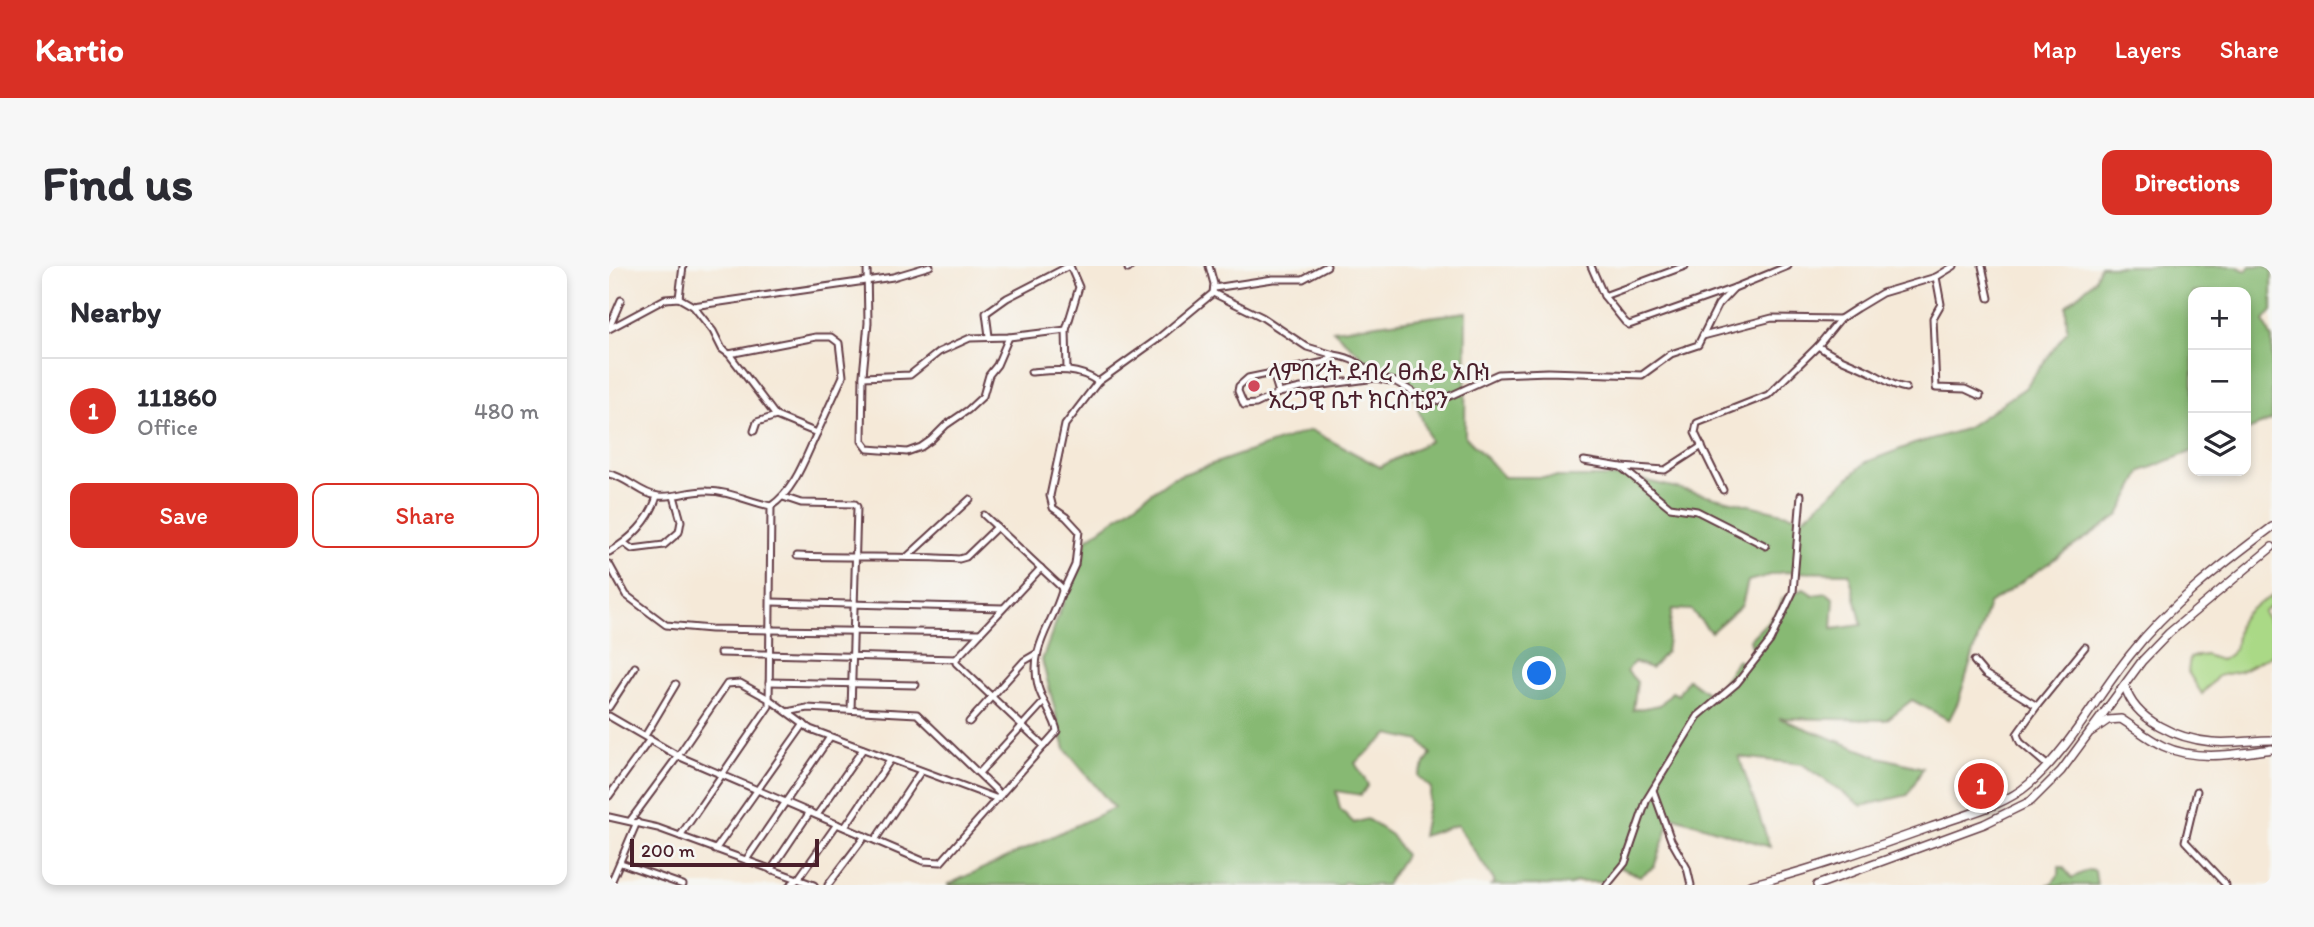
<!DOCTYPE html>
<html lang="en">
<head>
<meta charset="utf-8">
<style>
  :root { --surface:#fff; --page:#f7f7f7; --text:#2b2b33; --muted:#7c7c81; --line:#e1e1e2; --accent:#d93025 }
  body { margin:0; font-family:Itim,"Noto Sans Ethiopic",sans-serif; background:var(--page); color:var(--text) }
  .controls { position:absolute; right:21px; top:21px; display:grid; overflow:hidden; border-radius:14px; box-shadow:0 4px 10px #0003 }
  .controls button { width:63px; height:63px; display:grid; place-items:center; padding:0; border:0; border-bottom:2px solid var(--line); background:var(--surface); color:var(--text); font:35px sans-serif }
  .scale { position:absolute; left:21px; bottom:18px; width:189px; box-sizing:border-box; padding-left:7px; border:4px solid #4a1f2b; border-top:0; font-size:19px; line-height:24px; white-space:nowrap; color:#4a1f2b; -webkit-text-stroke:5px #f6f6f2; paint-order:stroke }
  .you { position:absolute; left:931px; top:408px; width:24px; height:24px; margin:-18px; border:5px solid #fff; border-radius:50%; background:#1a73e8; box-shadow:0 0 0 10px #1a73e833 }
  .badge { display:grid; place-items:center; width:46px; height:46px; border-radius:50%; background:var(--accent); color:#fff; font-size:23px; font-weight:700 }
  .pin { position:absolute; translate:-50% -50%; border:4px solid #fff; box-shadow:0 2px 7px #0006 }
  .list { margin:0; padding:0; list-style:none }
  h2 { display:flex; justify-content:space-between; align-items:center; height:91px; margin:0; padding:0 28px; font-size:30px }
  h2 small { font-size:23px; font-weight:400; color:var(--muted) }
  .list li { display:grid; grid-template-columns:46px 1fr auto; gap:21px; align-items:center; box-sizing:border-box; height:105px; padding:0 28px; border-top:2px solid var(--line) }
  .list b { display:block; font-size:26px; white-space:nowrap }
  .list p { margin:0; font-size:23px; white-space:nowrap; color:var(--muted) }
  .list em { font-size:23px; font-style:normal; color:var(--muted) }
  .actions { display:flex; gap:14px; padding:21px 28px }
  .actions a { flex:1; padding:16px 0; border:2px solid var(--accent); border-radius:14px; text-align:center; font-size:24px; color:var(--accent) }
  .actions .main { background:var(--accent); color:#fff }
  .icon { flex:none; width:38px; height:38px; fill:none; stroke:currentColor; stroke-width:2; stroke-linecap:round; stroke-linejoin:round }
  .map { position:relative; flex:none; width:1663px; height:619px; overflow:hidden; border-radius:14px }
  header { display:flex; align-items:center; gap:42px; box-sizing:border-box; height:98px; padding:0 35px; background:var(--accent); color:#fff }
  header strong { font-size:33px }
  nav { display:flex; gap:38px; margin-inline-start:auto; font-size:24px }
  .intro { display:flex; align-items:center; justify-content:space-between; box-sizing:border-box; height:168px; padding:0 42px }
  h1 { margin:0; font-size:49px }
  .button { padding:18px 32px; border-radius:14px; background:var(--accent); color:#fff; font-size:24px; font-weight:700 }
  main { display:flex; gap:42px; padding:0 42px }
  aside { flex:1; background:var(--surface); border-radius:14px; box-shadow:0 4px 10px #0003 }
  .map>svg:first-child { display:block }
  .green { fill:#aad986; stroke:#7a7c58; stroke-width:2 }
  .forest { fill:#87b973; stroke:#686c4f; stroke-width:2; fill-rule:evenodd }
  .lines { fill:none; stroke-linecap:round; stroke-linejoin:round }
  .minor-casing { stroke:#643d45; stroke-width:9 }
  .secondary-casing { stroke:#643d45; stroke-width:10 }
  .minor { stroke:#fff; stroke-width:5 }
  .secondary { stroke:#fff; stroke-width:7 }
  .poi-dot { fill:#d1495b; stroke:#f6f6f2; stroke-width:2.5 }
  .labels { text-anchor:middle; stroke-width:6; stroke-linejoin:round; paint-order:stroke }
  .poi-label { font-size:24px; fill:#4a1f2b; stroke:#f6f6f2; text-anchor:start }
</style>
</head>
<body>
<header>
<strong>Kartio</strong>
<nav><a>Map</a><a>Layers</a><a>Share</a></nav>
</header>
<div class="intro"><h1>Find us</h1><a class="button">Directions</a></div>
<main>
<aside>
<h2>Nearby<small></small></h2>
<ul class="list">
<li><span class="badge">1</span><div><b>111860</b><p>Office</p></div><em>480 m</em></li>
</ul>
<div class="actions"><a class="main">Save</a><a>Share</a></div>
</aside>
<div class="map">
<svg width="1663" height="619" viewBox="0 0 1663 619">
  <rect width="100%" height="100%" fill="#f6f6f2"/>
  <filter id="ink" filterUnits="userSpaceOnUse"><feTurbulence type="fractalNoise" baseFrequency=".0143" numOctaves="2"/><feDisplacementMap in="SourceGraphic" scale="14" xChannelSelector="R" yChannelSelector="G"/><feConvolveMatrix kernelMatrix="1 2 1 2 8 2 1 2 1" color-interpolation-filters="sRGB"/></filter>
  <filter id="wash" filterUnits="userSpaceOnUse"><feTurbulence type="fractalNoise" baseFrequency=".00686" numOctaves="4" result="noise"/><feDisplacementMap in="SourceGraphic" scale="28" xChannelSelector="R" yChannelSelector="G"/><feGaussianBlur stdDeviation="1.57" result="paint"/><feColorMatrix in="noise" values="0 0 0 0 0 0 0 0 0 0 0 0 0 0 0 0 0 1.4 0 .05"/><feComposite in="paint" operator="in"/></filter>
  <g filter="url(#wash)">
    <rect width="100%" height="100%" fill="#f5e9d8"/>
    <path class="green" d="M1663,330V340L1654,346L1663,362V389L1632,405L1609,410L1593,428L1579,406L1581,391L1597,389L1611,394C1634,385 1624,372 1631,355C1637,343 1652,337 1663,330Z"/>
    <g class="forest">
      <path d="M1491,0H1627L1637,5L1641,0H1657L1663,5V45L1655,55L1663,73V154L1637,165V26H1584V185L1533,205L1510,249L1380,338L1349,436L1340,454L1303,434L1277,454L1170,452L1270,491L1314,502L1299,529L1253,540L1193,498L1130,491L1161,581L1063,550L1045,601L1031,610L1009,601L997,616H967L961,619H882L886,616L848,559L813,570L822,522L809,510L822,488L811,475L780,468L746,497L759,519L752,529L727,525L731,543L745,557L758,553L782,569L796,589L777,619H749L735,616L732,619H338L505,542L456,483L433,394L478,273L563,212L702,164L771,201L821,175L798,113L762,99L724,64L857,46L856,170L895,211H1021L1195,252L1257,196L1305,178L1356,163L1416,122L1458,65L1457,40L1486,14ZM1173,306L1240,307L1253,359L1223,363L1225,333L1218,327L1204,329L1195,323L1174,332L1169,345L1141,373L1144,388L1135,397L1128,394L1107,427L1100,428L1079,413L1069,429L1063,426L1051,439L1024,444L1028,416L1018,405L1025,396L1042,402L1057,386L1063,343L1082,344L1102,366L1133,339L1139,315Z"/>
      <polygon points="1450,601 1454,601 1463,612 1479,604 1486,605 1488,619 1438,619 1443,617 1450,608"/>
    </g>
  </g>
  <g filter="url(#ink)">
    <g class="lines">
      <defs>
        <g id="minor">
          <polyline points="258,0 259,57 254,109 253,175 259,183 298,186 312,181 322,174 337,159 359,144 374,130 380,109 388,99 400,71"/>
          <polyline points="982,0 995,30 1016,56 1020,59 1125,22 1179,0"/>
          <polyline points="1373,0 1380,32"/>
          <polyline points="519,3 522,0"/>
          <polyline points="1327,11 1332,38 1324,52 1327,122 1356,123 1371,130"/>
          <polyline points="605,22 664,13 694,13 718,0"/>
          <polyline points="604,27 653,51 698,81 725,89 716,96 639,112 630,120 629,125 635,139 647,138 670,127 692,122 767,112 787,116 809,129 830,135 889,108 939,106 1033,109 1062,88 1089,79 1109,39 1125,22"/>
          <polyline points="995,30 1076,0"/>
          <polyline points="70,32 74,0"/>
          <polyline points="0,62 12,34"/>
          <polyline points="0,63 56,33 70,32 84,40"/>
          <polyline points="380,70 377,47 398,32 460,0"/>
          <polyline points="1094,70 1163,52 1231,53"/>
          <path d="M1209,80C1230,95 1245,97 1265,108C1277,114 1283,120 1297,122"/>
          <polyline points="120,88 207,71 222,71 230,77 234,110 208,167 167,150 120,88 113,83 104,65 84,40 284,11 321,0"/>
          <path d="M725,89C744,92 753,98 767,112"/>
          <polyline points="458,104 457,64 470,21 461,0"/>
          <path d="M422,106C445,104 469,101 489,116"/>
          <polyline points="664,107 670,127"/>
          <polyline points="254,111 301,109 330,86 361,72 400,71 457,64"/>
          <polyline points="145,165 148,156 167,150"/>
          <polyline points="975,195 1012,201 1061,241 1088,245 1157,280"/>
          <polyline points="1012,201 1056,204 1093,180"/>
          <path d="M0,208C18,211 31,228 49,230C66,232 82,224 98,225C121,225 140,236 162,240C186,224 196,192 208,167"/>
          <polyline points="1114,224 1086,167 1088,157 1159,129 1209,80 1231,53 1248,42 1273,27 1327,11 1345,0"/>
          <polyline points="174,231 192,237 246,238 248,241 242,444"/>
          <polyline points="15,277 23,283 55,279 70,266 72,255 65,230"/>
          <path d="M0,286C21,274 41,255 48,230"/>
          <path d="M188,290C242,292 296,290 350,293L357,291L388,261"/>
          <polyline points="299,290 361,233"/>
          <polyline points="0,298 17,329 57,359 102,363 371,367"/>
          <polyline points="432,302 347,393 347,397 435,480"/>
          <polyline points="454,325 466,299 470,265 457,251 444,242 441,230 456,159 489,116 546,75 604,27 605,18 600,0"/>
          <polyline points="162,336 394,342"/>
          <polyline points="111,387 347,393"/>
          <polyline points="1365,395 1376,408 1428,440"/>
          <polyline points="160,416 307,419"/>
          <polyline points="0,441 26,401"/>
          <polyline points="178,446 198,442 308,448 392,529"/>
          <path d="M0,450L69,490L314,595L332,596L448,465C446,452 433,436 429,420C420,381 443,360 453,325L452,321L375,249"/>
          <polyline points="360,456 415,395 427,388"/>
          <polyline points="36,470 67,418"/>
          <polyline points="1439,500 1411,476 1408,468 1428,440 1476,381"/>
          <polyline points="370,507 434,437"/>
          <polyline points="1044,524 1062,574 1078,602 1082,619"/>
          <polyline points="1588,525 1576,575 1617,619"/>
          <polyline points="0,530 41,473"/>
          <polyline points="208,549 254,483"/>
          <polyline points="0,551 49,562 205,619"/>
          <polyline points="21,555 69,490 118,418 131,417 160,433 201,463 389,533"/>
          <polyline points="236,561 282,493"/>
          <polyline points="71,570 160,440 162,240"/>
          <polyline points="266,574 312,505"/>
          <polyline points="106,584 195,458"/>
          <polyline points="137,594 221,471"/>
          <polyline points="12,597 74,619"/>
          <polyline points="162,604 201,546"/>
          <polyline points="1,619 28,556"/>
          <polyline points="181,619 189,613 228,558"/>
          <polyline points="219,619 256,570"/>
          <polyline points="998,619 1016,597 1038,533 1089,450 1128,417 1161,375 1184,326 1192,229"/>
        </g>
        <g id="secondary">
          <path d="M1516,420C1525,455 1570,473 1603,476C1622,478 1643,474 1663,474"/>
          <path d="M1483,465L1499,454L1512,453C1525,461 1539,473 1554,480C1588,496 1627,488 1663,483"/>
          <path d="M1141,619C1205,603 1266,581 1328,559C1358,548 1395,540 1420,518C1461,483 1487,431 1521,389C1560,339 1612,299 1663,261"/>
          <polyline points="1208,619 1375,558 1422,535 1452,505 1533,395 1560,367 1663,281"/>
        </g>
      </defs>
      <use href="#minor" class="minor-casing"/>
      <use href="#secondary" class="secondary-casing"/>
      <use href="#minor" class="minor"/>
      <use href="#secondary" class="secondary"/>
    </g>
  </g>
  <circle class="poi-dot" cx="645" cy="120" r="7"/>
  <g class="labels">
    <g class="poi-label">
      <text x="659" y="114">ላምበረት ደብረ ፀሐይ አቡነ<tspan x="659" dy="28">አረጋዊ ቤተ ክርስቲያን</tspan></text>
    </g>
  </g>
</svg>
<div class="controls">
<button>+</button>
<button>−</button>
<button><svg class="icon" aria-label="layers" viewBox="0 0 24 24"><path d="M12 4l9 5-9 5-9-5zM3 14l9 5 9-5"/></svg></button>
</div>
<div class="scale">200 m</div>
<div class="you"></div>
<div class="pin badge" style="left:1372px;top:520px">1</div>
</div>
</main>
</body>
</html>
